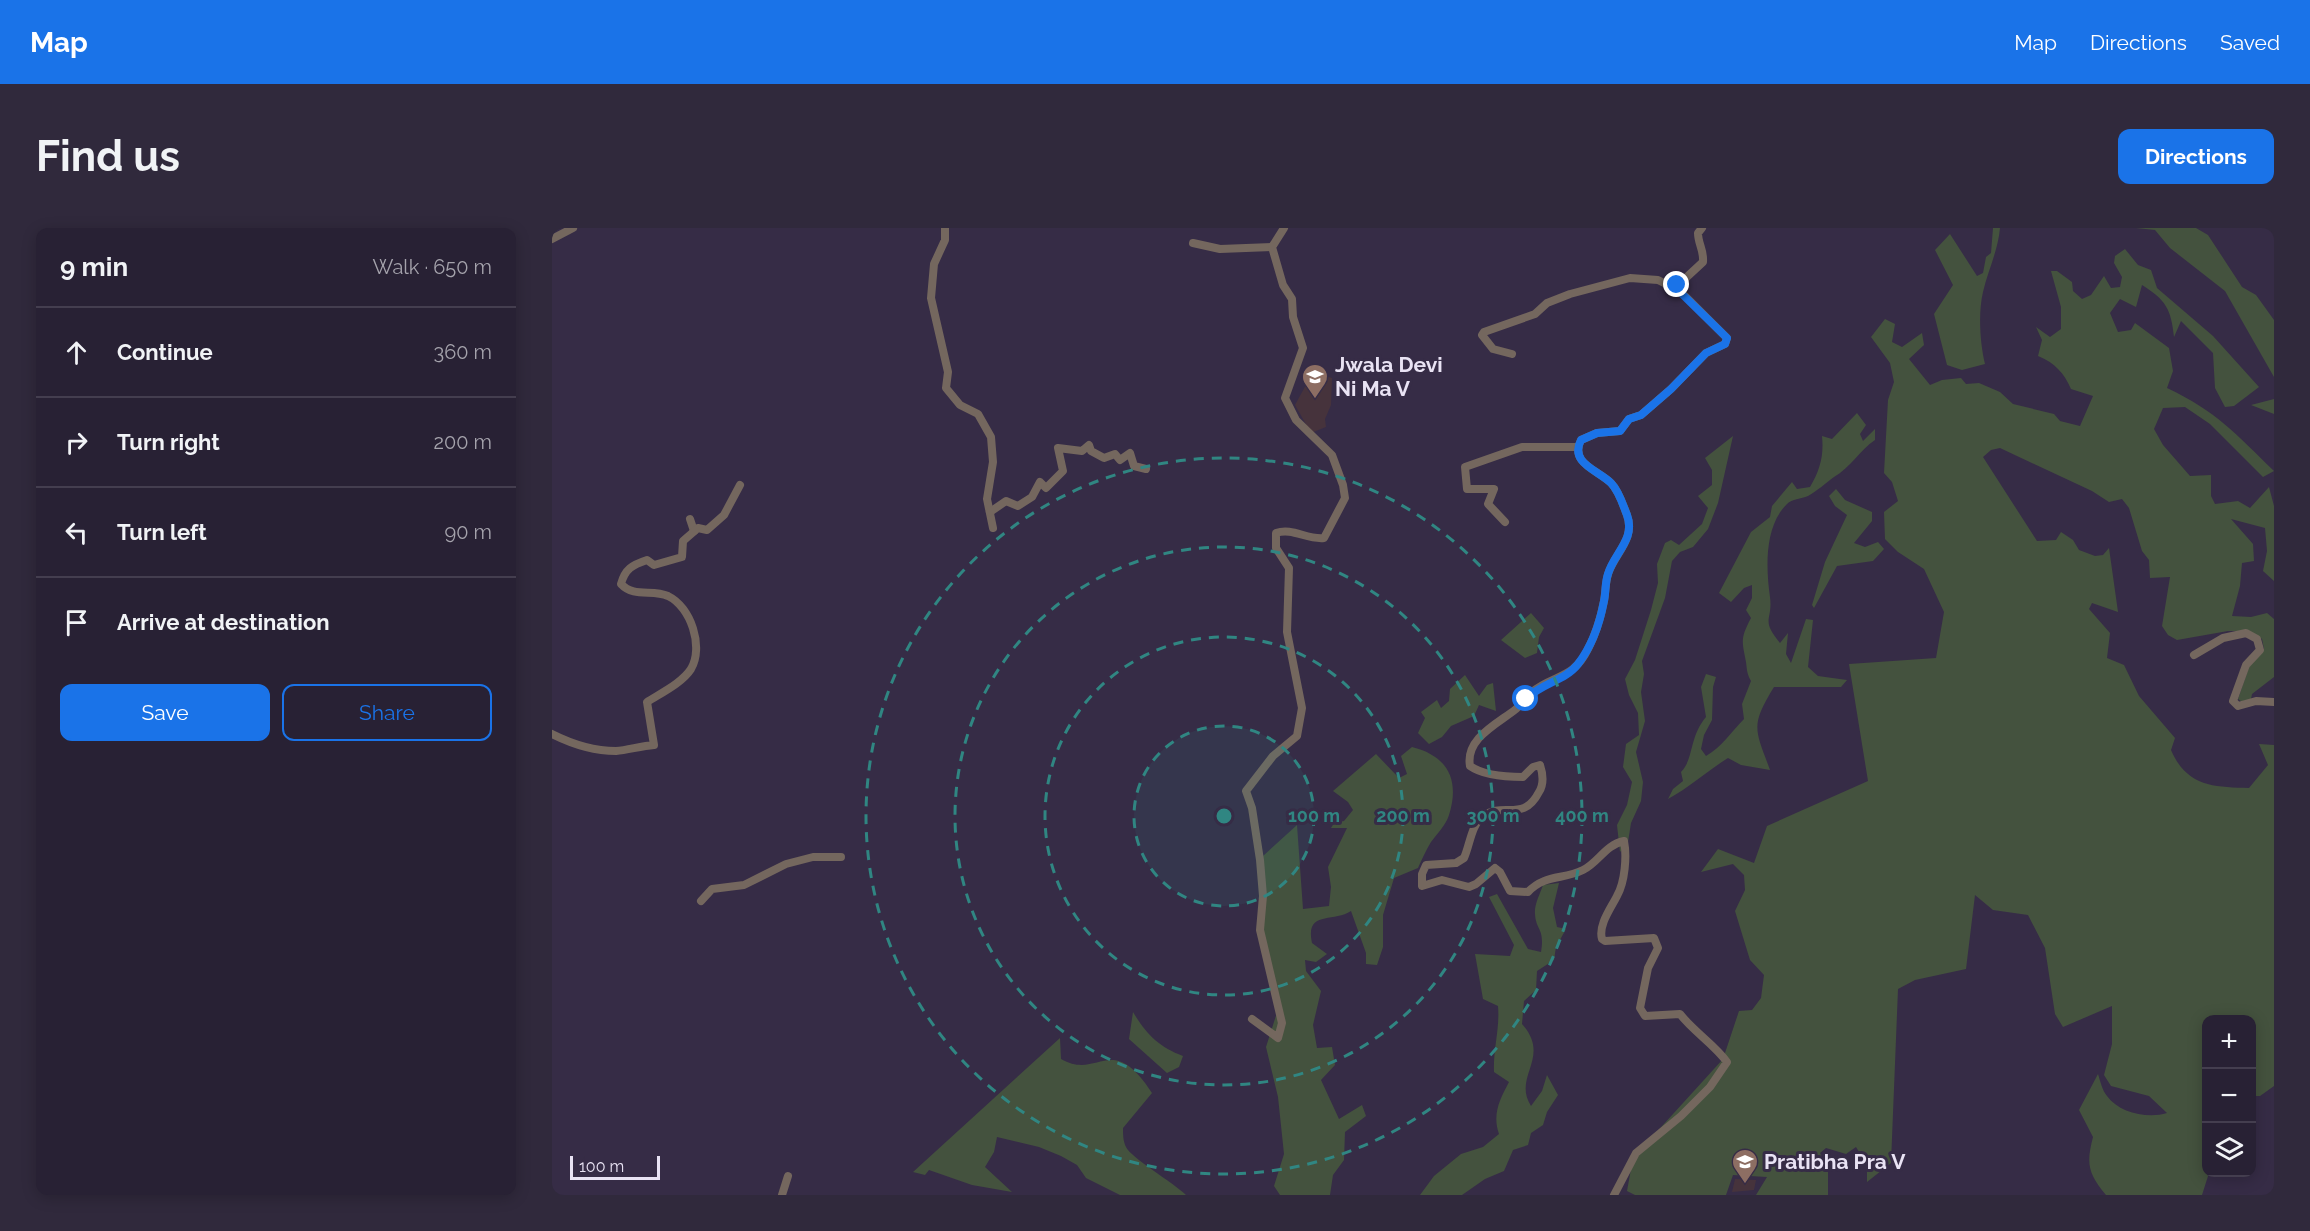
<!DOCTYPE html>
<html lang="en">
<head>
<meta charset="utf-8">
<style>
  :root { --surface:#282134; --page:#30293c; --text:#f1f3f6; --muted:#a5a3ac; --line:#443e4f; --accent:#1a73e8 }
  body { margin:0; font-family:Raleway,sans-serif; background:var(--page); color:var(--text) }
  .controls { position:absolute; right:18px; bottom:18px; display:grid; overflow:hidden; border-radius:12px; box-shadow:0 3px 15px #0003 }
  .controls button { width:54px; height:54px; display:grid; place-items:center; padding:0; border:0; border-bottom:2px solid var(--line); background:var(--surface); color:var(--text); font:30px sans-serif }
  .scale { position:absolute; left:18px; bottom:15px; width:90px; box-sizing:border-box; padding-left:6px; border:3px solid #e9e3f4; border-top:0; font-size:16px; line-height:21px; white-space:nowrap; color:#e9e3f4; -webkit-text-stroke:4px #362c46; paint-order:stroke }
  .stop { position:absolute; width:18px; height:18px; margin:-14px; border:4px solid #1a73e8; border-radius:50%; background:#fff }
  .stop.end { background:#1a73e8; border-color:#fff; box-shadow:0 2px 6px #0008 }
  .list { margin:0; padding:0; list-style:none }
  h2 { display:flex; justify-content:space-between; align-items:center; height:78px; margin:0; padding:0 24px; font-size:26px }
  h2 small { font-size:20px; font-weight:400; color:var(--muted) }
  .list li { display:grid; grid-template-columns:39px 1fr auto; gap:18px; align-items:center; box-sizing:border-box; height:90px; padding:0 24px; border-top:2px solid var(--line) }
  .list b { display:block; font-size:22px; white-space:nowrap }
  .list em { font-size:20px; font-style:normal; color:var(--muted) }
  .actions { display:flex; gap:12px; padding:18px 24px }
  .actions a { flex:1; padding:14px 0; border:2px solid var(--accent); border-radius:12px; text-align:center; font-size:21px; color:var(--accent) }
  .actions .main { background:var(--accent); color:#fff }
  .icon { flex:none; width:33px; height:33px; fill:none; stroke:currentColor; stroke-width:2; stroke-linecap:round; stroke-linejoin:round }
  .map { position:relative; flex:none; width:1722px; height:967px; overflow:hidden; border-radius:12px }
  header { display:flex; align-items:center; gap:36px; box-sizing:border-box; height:84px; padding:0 30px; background:var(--accent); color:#fff }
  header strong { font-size:28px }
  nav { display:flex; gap:33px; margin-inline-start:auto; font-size:21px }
  .intro { display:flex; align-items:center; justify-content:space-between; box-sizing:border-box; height:144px; padding:0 36px }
  h1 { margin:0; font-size:42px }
  .button { padding:15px 27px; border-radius:12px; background:var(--accent); color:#fff; font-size:21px; font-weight:700 }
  main { display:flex; gap:36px; padding:0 36px }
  aside { flex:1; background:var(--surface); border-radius:12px; box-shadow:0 3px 15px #0003 }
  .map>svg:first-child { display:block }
  .education { fill:#46333c }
  .green { fill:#44523e }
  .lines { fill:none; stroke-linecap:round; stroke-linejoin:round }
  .minor { stroke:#74675e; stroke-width:8 }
  .route { stroke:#1a73e8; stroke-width:8 }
  .ring { fill:none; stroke:#308682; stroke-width:3; stroke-dasharray:10 8 }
  .labels { text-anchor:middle; stroke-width:6; stroke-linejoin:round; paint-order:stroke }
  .poi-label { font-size:21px; font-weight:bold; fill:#e9e3f4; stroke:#362c46; text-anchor:start }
  .centre { fill:#308682; stroke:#362c46; stroke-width:3 }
  .ring-label { font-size:18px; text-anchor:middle; font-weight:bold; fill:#308682; stroke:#362c46; stroke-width:6; stroke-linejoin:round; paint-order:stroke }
</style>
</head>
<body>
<header>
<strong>Map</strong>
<nav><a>Map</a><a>Directions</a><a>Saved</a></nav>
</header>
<div class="intro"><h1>Find us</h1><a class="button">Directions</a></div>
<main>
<aside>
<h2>9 min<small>Walk · 650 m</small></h2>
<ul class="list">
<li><svg class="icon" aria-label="ahead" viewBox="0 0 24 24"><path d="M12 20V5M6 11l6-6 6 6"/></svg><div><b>Continue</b></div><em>360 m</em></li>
<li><svg class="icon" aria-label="right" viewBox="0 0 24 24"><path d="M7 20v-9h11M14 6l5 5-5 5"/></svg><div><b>Turn right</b></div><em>200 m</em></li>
<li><svg class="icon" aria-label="left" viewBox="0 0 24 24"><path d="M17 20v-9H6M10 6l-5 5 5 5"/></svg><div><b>Turn left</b></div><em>90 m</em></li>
<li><svg class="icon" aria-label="arrive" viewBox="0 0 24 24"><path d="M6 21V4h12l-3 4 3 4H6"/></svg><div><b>Arrive at destination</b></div></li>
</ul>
<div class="actions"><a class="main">Save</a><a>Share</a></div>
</aside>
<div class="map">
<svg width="1722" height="967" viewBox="0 0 1722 967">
  <rect width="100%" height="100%" fill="#362c46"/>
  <g class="education">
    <polygon points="761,144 780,150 779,177 773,191 774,199 759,205 743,177"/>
    <polygon points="1183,951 1204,952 1202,962 1180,964"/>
  </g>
  <g class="green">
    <path d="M1441,0H1448C1446,23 1436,42 1431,64C1426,85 1428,115 1433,136L1410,142L1395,137L1382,86L1401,57L1383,22L1398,6L1425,48L1431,45L1434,29L1439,25Z"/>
    <polygon points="1584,0 1644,0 1656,7 1690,59 1704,67 1722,92 1722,149 1673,63 1618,20 1603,2"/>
    <path d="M1573,21L1586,37L1599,42L1605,60L1661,108L1707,159L1682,178L1673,179L1663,160L1661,125L1629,93L1622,109C1619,81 1614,72 1590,57L1584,79L1568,71L1558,85L1566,104L1579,102L1583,95L1617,120L1621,143L1615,160C1664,183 1684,206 1722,243L1711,249L1658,196L1633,179L1611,180L1602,201L1611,217L1638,248L1659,247V268L1663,276L1686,273L1698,280L1717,259L1722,278V353L1711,343L1715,323L1713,300L1679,291L1701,316L1702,333L1690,335L1688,358L1680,388L1699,389L1715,385L1722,391V449L1700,466L1699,471L1690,474L1686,471L1697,439L1712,421L1710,411L1697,403H1676L1625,412L1616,407L1610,398L1618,349L1598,350L1597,332L1590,323L1577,280L1570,271L1557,274L1540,263L1448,220L1439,222L1431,229L1485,313L1504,312L1509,304L1521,312L1527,322L1543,328L1551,327L1557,320L1566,384L1540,375L1537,381L1558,405L1555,430L1572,437L1587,468L1623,510L1619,522C1635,559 1662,559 1697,560L1716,537L1707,516L1722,517V858L1708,868H1700V792H1654V944L1657,945L1650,967H1554C1536,945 1534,936 1541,909L1527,882L1546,846C1548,852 1550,862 1555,868C1567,885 1596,891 1615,885L1597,868L1559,858L1552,847L1560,816V778L1511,799L1503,786L1493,720L1476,687L1441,682L1423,667L1414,741L1363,752L1346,761L1339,935L1315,954V937L1304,919L1294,926L1274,920L1268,925L1276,941V967H1204L1215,949L1181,947L1174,967H1083L1075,963L1081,930L1171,831L1187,783L1200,782L1209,770L1212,747L1198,732L1183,683L1193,662L1192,647L1181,636L1149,644L1166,621L1202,635L1215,598L1316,553L1297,436L1384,430L1392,384L1372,341L1346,324L1333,311L1332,284L1346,273L1340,254L1332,245L1336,172L1342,154L1338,135L1319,109L1333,91L1343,96L1340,114L1350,119L1370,105L1372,117L1357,131L1378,157L1390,152L1409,150L1414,156L1427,155L1448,164L1461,176L1502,186L1508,193L1528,198L1541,168L1519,161C1512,145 1503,135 1486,128L1490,112L1484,99L1498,109L1509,101V79L1499,43H1505L1520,54L1521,63L1530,71L1539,67L1552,48L1559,60L1568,59L1570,49L1562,35L1563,28Z"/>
    <polygon points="1722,171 1722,186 1699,177"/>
    <path d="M1305,185L1314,197L1308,206L1311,213L1323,201V212C1308,222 1298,240 1282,249C1274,255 1265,263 1256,268C1249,271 1240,271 1235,276C1212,298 1214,341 1218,369C1221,393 1208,391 1228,415L1236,405L1234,426L1239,435L1254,391L1261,392L1256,439L1266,448L1295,452L1289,459H1222C1198,498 1203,501 1218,542L1189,537L1176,530C1155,543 1138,559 1116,571L1121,561L1131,553L1129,544C1142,531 1137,509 1154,489L1149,459L1154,446L1164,449L1161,459L1160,492L1152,507L1149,521L1154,528C1170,519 1179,504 1192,491L1190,476L1199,453C1195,446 1195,442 1194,434C1190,413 1188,411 1199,390L1194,382L1200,370V357L1192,360L1179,374L1167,365L1199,304L1218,289L1220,278L1240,254L1245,261L1258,259C1268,242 1272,228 1270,208L1280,211Z"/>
    <polygon points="1181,208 1166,275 1156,301 1141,319 1128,324 1120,333 1113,370 1090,433 1092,446 1089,464 1093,493 1084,524 1091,554 1089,573 1079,595 1076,614 1068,624 1065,597 1075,577 1080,554 1071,539 1074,516 1087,507 1086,485 1077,467 1073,451 1083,432 1099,382 1106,355 1105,336 1113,315 1119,312 1127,317 1150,296 1156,280 1146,268 1160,257 1160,242 1153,230"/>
    <polygon points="1284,261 1293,272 1320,284 1320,293 1302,315 1313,319 1326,314 1332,321 1321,333 1285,338 1262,380 1260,377 1273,334 1295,287 1283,278 1277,268"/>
    <polygon points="979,385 992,400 987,409 985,425 973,430 949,412"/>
    <polygon points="913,447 927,468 935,457 941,455 944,483 927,477 922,488 899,498 890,509 877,516 866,505 873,490 869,484 885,472 889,480 897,473 898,461"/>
    <path d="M860,519C896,528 908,552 897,587C894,597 885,606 879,614C874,622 870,631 866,640L842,650L831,687V719L825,737L814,736V725L799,683C781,695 753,682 760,715L775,726L764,734L753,732L754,743L769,763L761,797L765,820L780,819L783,837L769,852L787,891L810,877L814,888L793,904L792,932L781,947L778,967H728L722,958L732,926L726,869L714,819L728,775L711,702L714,669L711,628L745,597L751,681L777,678L779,659L776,639L795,600H779L782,595L792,593L801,582L796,574L781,563L824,526L847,550L855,546L849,528Z"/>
    <path d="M1007,655L1001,680L1005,699L1014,701L1004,719L1002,732L985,743L984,762L972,773L970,796C1000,830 960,848 979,878L990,863L995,847L1006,867L995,884L991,897L979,905L976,917L961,922L952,943L933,951L910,967H868L882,948L909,926L931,919L947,906C940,886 948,871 957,854L942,844C941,821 948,801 946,778L931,771L923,726L958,728L962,717L937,669L945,666L976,721L989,724C993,700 984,703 983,686C982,677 988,666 991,657Z"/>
    <path d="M581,784C594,806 607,819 631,828L627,839L615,845L577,811Z"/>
    <path d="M508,810L509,831C547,853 559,802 600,865L571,900C571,906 571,913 574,919C578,929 622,955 634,967H568L534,950L525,937L509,928L487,919L445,909L442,924L433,939L460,964L420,957L377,942L373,947L361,944Z"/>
  </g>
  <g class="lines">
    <g class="minor">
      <polyline points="393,0 393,12 382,36 379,70 396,144 394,160 408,177 426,186 439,209 441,234 435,271 441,300"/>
      <polyline points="0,11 21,0"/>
      <polyline points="641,15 668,21 720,19"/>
      <polyline points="960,126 941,121 930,107 932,104 983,86 995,75 1018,66 1078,50 1106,52 1126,62"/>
      <polyline points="438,284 454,273 466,278 480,269 488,254 494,260 511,243 506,220 530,223 537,217 539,223 552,230 563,226 568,232 578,225 582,238 594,241"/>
      <polyline points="138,291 142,303"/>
      <polyline points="953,294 936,276 942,261 915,261 913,239 970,219 1025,219"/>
      <polyline points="1642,427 1671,410 1694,405 1705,411 1708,422 1694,437 1681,473 1686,478 1704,473 1722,474"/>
      <path d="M0,506C20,516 41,523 64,523C76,522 89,518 102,517L95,474C109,465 130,455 139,441C152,419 139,379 116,368C100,361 82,370 69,356C73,341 80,337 95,332L102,337L130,329L131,313L146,300L155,302L172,287L188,257"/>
      <polyline points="149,673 160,661 192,657 234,636 261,629 289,629"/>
      <path d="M700,791L726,810L730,795L708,702L711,668L708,632L700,580L694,563L721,528L745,508L750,480L735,404L737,340L724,320V305C740,299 755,312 772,310L793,270L791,257L780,227L744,192L733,170L751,120L741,89L740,71L731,57L720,19L732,0"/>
      <polyline points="230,967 236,948"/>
      <path d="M1062,967L1084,925L1129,888L1158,859L1175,834C1162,816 1142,804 1128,786L1093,788L1088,780L1096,740L1106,720L1102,710L1053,713L1050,711C1046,697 1059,680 1065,668C1073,654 1075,628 1072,613C1053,617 1047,634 1031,642C1011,652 993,646 976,664L958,663L948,644L943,640L924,656L917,659L890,652L870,658V646L874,637L904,635L912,630C918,617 919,597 931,588C952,573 971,595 987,564C992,556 991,546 988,537L981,539L971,549C954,549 932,548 918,538C913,510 947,495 964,481C970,476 974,469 980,464C1002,446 1021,452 1036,421C1044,406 1049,388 1052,373C1054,362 1053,351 1058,341C1066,323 1083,309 1075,287C1071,277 1067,263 1059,255C1046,242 1017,235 1029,212L1045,205L1068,203L1077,191L1089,187L1119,161L1154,125L1173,116L1175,110L1124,59L1151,34C1152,22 1146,16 1146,5L1150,0"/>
    </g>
  </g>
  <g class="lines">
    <path class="route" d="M974,471C989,455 1013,453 1026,436C1040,418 1048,394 1052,373C1054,364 1053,354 1056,346C1062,325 1084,311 1075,287C1071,277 1067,263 1059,255C1046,242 1017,235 1029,212L1045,205L1068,203L1077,191L1089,187L1119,161L1154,125L1173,116L1175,110L1126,62L1125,57"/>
  </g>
  <circle cx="672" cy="588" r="90" fill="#308682" fill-opacity=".12"/>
  <g class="ring">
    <circle cx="672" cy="588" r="90"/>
    <circle cx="672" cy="588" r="179"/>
    <circle cx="672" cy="588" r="269"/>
    <circle cx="672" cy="588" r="358"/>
  </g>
  <defs>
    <symbol id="school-pin" viewBox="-11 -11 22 30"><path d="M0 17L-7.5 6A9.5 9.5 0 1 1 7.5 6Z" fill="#8d6e63" stroke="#362c46"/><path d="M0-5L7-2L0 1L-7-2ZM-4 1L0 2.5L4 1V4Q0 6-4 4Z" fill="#fff"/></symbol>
  </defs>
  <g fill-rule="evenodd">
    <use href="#school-pin" x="748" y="134" width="30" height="40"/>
    <use href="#school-pin" x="1178" y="919" width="30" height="40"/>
  </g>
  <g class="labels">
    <g class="poi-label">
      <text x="783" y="144">Jwala Devi<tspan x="783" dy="24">Ni Ma V</tspan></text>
      <text x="1212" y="941">Pratibha Pra V</text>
    </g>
  </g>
  <circle cx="672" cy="588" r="9" class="centre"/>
  <g class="ring-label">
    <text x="762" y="594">100 m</text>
    <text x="851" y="594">200 m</text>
    <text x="941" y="594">300 m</text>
    <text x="1030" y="594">400 m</text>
  </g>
</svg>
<div class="controls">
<button>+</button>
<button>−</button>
<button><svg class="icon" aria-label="layers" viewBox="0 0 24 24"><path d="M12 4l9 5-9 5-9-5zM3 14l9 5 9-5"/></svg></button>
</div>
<div class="scale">100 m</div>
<div class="stop" style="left:974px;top:471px"></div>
<div class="stop end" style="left:1125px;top:57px"></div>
</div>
</main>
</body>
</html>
